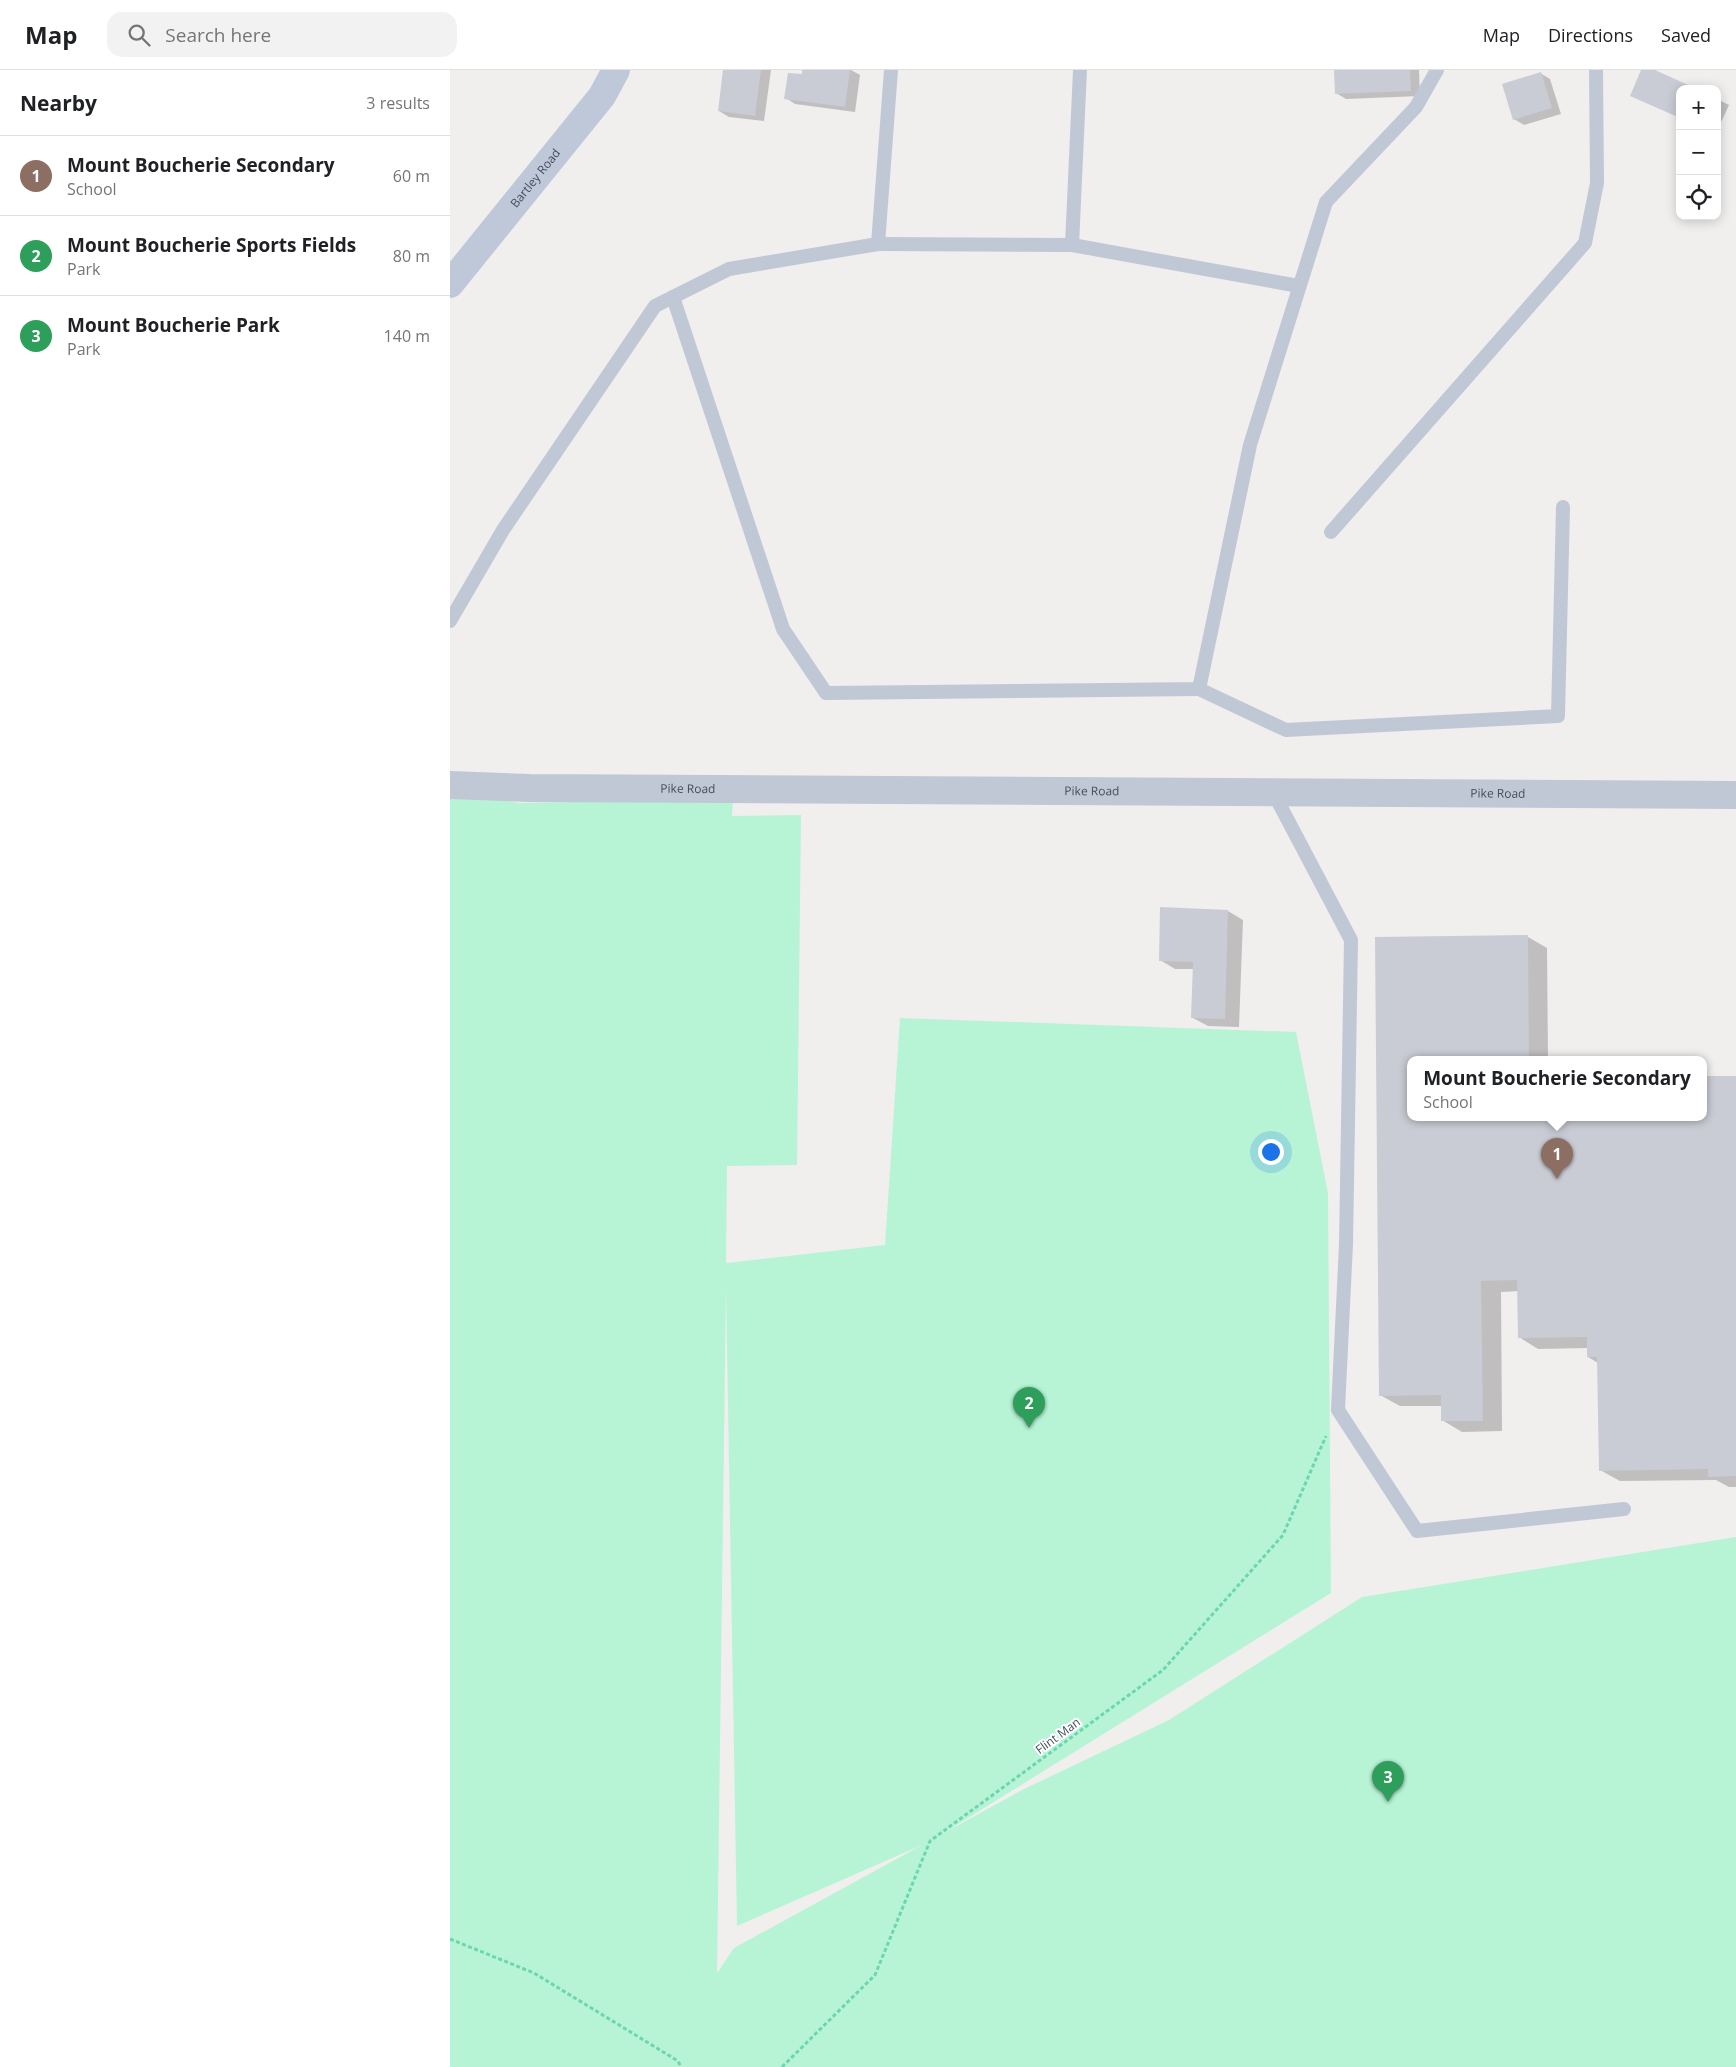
<!DOCTYPE html>
<html lang="en">
<head>
<meta charset="utf-8">
<style>
  :root { --surface:#fff; --page:#f2f2f2; --text:#202124; --muted:#757577; --line:#e0e0e0; --accent:#7c3aed }
  body { margin:0; font-family:"Open Sans",sans-serif; background:var(--page); color:var(--text) }
  .controls { position:absolute; right:15px; top:15px; display:grid; overflow:hidden; border-radius:10px; box-shadow:0 2px 12px #0003 }
  .controls button { width:45px; height:45px; display:grid; place-items:center; padding:0; border:0; border-bottom:1px solid var(--line); background:var(--surface); color:var(--text); font:25px sans-serif }
  .you { position:absolute; left:820px; top:1081px; width:18px; height:18px; margin:-12px; border:4px solid #fff; border-radius:50%; background:#1a73e8; box-shadow:0 0 0 8px #1a73e833 }
  .badge { display:grid; place-items:center; width:32px; height:32px; border-radius:50%; background:var(--accent); color:#fff; font-size:16px; font-weight:700 }
  .pin { position:absolute; translate:-50% -41px; filter:drop-shadow(0 1px 2px #0008) }
  .pin::after { content:''; position:absolute; top:26px; width:18px; height:15px; background:inherit; clip-path:polygon(0 0,100% 0,50% 100%) }
  .popup { position:absolute; left:957px; top:986px; width:300px; height:65px; box-sizing:border-box; display:grid; place-content:center; border-radius:10px; background:var(--surface); filter:drop-shadow(0 1px 4px #0005); font-size:16px; white-space:nowrap; color:var(--muted) }
  .popup b { font-size:19px; color:var(--text) }
  .popup::after { content:''; position:absolute; left:50%; top:100%; margin-left:-10px; border:10px solid transparent; border-top-color:var(--surface) }
  .list { margin:0; padding:0; list-style:none }
  h2 { display:flex; justify-content:space-between; align-items:center; height:65px; margin:0; padding:0 20px; font-size:21px }
  h2 small { font-size:16px; font-weight:400; color:var(--muted) }
  .list li { display:grid; grid-template-columns:32px 1fr auto; gap:15px; align-items:center; box-sizing:border-box; height:80px; padding:0 20px; border-top:1px solid var(--line) }
  .list b { display:block; font-size:19px; white-space:nowrap }
  .list p { margin:0; font-size:16px; white-space:nowrap; color:var(--muted) }
  .list em { font-size:16px; font-style:normal; color:var(--muted) }
  .icon { flex:none; width:28px; height:28px; fill:none; stroke:currentColor; stroke-width:2; stroke-linecap:round; stroke-linejoin:round }
  .map { position:relative; flex:none; width:1286px; height:1997px; overflow:hidden }
  header { display:flex; align-items:center; gap:30px; box-sizing:border-box; height:70px; padding:0 25px; background:var(--surface); border-bottom:1px solid var(--line) }
  header strong { font-size:24px }
  nav { display:flex; gap:28px; margin-inline-start:auto; font-size:18px }
  .search { width:350px; height:45px; background:var(--page); display:flex; align-items:center; gap:12px; box-sizing:border-box; padding:0 18px; border-radius:15px; color:var(--muted); font-size:19px }
  main { display:flex }
  aside { flex:1; background:var(--surface) }
  .map>svg:first-child { display:block }
  .green { fill:#b7f4d6; fill-rule:evenodd }
  .shadow { fill:#0003 }
  .building { fill:#c9ccd4 }
  .lines { fill:none; stroke-linecap:round; stroke-linejoin:round }
  .path { stroke:#6bd6af; stroke-width:3; stroke-dasharray:4 2.5; stroke-linecap:butt }
  .lane { stroke:#c0c8d5; stroke-width:14 }
  .street { stroke:#c0c8d5; stroke-width:28 }
  .secondary { stroke:#bec8d9; stroke-width:28 }
  .labels { text-anchor:middle; stroke-width:4; stroke-linejoin:round; paint-order:stroke }
  .street-label { font-size:12px; fill:#444e5e; stroke:#fff }
</style>
</head>
<body>
<header>
<strong>Map</strong>
<div class="search"><svg class="icon" aria-label="search" viewBox="0 0 24 24"><circle cx="10" cy="10" r="6"/><path d="M15 15l6 6"/></svg>Search here</div>
<nav><a>Map</a><a>Directions</a><a>Saved</a></nav>
</header>
<main>
<aside>
<h2>Nearby<small>3 results</small></h2>
<ul class="list">
<li><span class="badge" style="background:#8d6e63">1</span><div><b>Mount Boucherie Secondary</b><p>School</p></div><em>60 m</em></li>
<li><span class="badge" style="background:#2e9e5b">2</span><div><b>Mount Boucherie Sports Fields</b><p>Park</p></div><em>80 m</em></li>
<li><span class="badge" style="background:#2e9e5b">3</span><div><b>Mount Boucherie Park</b><p>Park</p></div><em>140 m</em></li>
</ul>
</aside>
<div class="map">
<svg width="1286" height="1997" viewBox="0 0 1286 1997">
  <rect width="100%" height="100%" fill="#f1eeee"/>
  <path class="green" d="M0,722L69,733L283,729L282,746L351,745L347,1095L277,1096L276,1193L435,1175L450,948L846,962L878,1123L881,1523L492,1764L574,1719L719,1650L912,1527L1286,1467V1997H0ZM276,1219L287,1856L472,1775L284,1878L267,1903Z"/>
  <g class="shadow">
    <polygon points="274,0 321,0 314,51 279,47 269,41"/>
    <polygon points="353,0 401,0 410,5 405,42 345,34 336,28 353,6"/>
    <polygon points="885,0 969,0 970,26 896,29 886,23"/>
    <polygon points="1090,3 1100,9 1111,44 1074,55 1064,49"/>
    <polygon points="1267,29 1279,35 1267,61"/>
    <polygon points="778,841 793,850 789,957 758,956 743,948 744,899 725,899 710,890"/>
    <polygon points="1078,867 1097,878 1098,990 961,990 961,1048 1253,1048 1286,1007 1286,1417 1279,1417 1266,1410 1170,1411 1150,1400 1148,1293 1138,1287 1138,1278 1088,1279 1069,1267 1069,1221 1051,1222 1052,1361 1012,1362 992,1350 992,1336 950,1336 930,1325 926,868"/>
  </g>
  <g class="building">
    <polygon points="273,0 311,0 305,46 268,41"/>
    <polygon points="352,0 400,0 395,37 334,29 338,3 352,4"/>
    <polygon points="884,0 960,0 961,21 885,24"/>
    <polygon points="1191,0 1205,0 1247,19 1230,19 1230,48 1180,26"/>
    <polygon points="1091,2 1102,38 1063,50 1052,14"/>
    <polygon points="710,837 778,840 775,949 741,948 743,892 709,891"/>
    <polygon points="1078,865 1079,990 961,990 961,1048 1253,1048 1253,1006 1286,1006 1286,1406 1258,1407 1258,1399 1149,1401 1147,1287 1137,1287 1137,1267 1068,1268 1067,1210 1031,1211 1033,1351 991,1351 991,1325 929,1326 925,867"/>
  </g>
  <g class="lines">
    <g class="path">
      <polyline points="0,1869 84,1903 228,1991 231,1997"/>
      <polyline points="332,1997 425,1905 480,1771 713,1600 833,1465 876,1366"/>
    </g>
    <g class="lane">
      <polyline points="428,174 622,175 849,216"/>
      <polyline points="622,175 630,0"/>
      <polyline points="223,227 333,559 376,623 749,619 800,375 876,132 966,37 987,0"/>
      <polyline points="881,462 1135,173 1147,113 1146,0"/>
      <polyline points="0,551 53,460 205,236 279,199 428,174 441,0"/>
      <polyline points="749,619 836,660 1108,646 1113,437"/>
      <polyline points="823,722 901,870 896,1174 888,1340 967,1461 1174,1439"/>
    </g>
    <path class="street" id="s1" d="M0,715L79,718L1286,725"/>
    <path class="secondary" id="s2" d="M0,214L152,26L166,0"/>
  </g>
  <g class="labels">
    <g class="street-label">
      <text dy="4" stroke="none"><textPath href="#s2" startOffset="136">Bartley Road</textPath></text>
      <text dy="4" stroke="none"><textPath href="#s1" startOffset="238">Pike Road</textPath></text>
      <text dy="4" stroke="none"><textPath href="#s1" startOffset="642">Pike Road</textPath></text>
      <text dy="4" stroke="none"><textPath href="#s1" startOffset="1048">Pike Road</textPath></text>
      <text transform="translate(608 1666) rotate(-36)" y="4">Flint Man</text>
    </g>
  </g>
</svg>
<div class="controls">
<button>+</button>
<button>−</button>
<button><svg class="icon" aria-label="locate" viewBox="0 0 24 24"><circle cx="12" cy="12" r="6"/><path d="M12 2v4M12 18v4M2 12h4M18 12h4"/></svg></button>
</div>
<div class="you"></div>
<div class="pin badge" style="left:1107px;top:1109px;background:#8d6e63">1</div>
<div class="popup"><b>Mount Boucherie Secondary</b>School</div>
<div class="pin badge" style="left:579px;top:1358px;background:#2e9e5b">2</div>
<div class="pin badge" style="left:938px;top:1732px;background:#2e9e5b">3</div>
</div>
</main>
</body>
</html>
